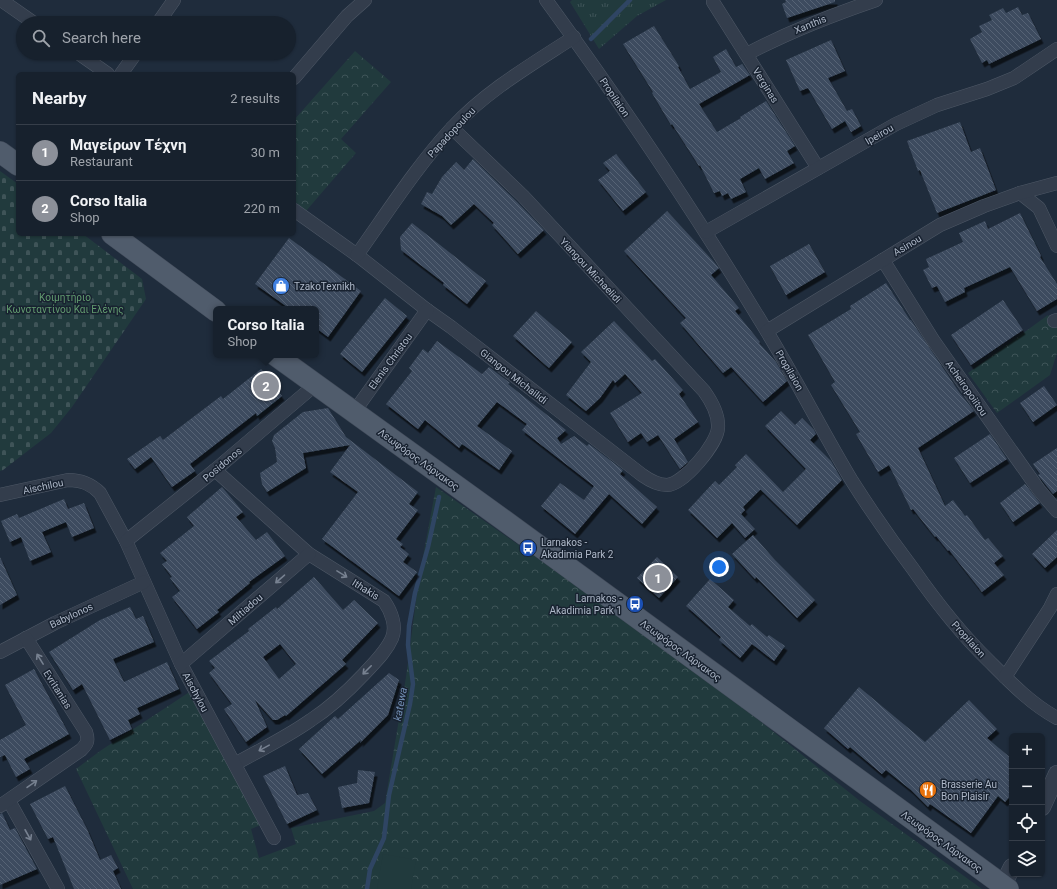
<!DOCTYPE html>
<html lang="en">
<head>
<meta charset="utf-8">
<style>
  :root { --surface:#17212d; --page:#242e39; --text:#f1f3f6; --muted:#9ea3aa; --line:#363e49; --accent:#8c9099 }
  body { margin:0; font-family:Roboto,sans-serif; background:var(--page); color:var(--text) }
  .controls { position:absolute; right:12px; bottom:12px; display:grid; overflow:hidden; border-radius:6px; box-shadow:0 1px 3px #0004 }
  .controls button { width:36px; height:36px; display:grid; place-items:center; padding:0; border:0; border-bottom:1px solid var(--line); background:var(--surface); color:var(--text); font:20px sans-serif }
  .you { position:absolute; left:719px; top:567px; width:14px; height:14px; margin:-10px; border:3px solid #fff; border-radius:50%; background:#1a73e8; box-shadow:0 0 0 6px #1a73e833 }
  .badge { display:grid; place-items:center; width:26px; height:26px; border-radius:50%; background:var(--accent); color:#fff; font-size:13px; font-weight:700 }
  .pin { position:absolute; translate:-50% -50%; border:2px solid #fff; box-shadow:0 1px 4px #0006 }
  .popup { position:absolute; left:213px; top:306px; width:106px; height:52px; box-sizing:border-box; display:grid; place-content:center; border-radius:6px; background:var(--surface); filter:drop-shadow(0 1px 3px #0005); font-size:13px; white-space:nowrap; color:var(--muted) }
  .popup b { font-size:15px; color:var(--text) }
  .popup::after { content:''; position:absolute; left:50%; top:100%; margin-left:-8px; border:8px solid transparent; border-top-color:var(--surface) }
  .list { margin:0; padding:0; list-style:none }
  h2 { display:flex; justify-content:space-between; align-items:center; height:52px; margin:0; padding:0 16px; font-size:17px }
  h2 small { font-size:13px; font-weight:400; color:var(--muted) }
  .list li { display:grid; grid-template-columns:26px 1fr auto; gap:12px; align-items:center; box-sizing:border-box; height:56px; padding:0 16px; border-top:1px solid var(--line) }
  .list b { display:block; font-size:15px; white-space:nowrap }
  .list p { margin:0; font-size:13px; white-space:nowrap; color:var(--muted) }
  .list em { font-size:13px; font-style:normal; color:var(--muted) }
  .icon { flex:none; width:22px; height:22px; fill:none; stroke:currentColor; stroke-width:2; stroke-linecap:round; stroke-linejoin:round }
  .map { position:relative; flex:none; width:1057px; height:889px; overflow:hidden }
  .search { position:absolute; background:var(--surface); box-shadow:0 1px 3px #0004; left:16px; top:16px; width:280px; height:44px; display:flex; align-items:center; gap:10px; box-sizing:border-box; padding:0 14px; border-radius:22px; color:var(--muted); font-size:15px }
  .panel { position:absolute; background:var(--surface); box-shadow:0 1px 3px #0004; left:16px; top:72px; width:280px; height:164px; border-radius:6px }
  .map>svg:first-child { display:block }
  .grass { fill:url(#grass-tufts) }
  .cemetery { fill:url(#cemetery-stones) }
  .park { fill:url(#park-crowns) }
  .pitch { fill:#213a3d }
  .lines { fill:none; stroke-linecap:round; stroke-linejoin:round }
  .stream { stroke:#2f4563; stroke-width:4.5 }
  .building { fill:url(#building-back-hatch); fill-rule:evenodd; filter:url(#shadow) }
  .minor-casing { stroke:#4e5866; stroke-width:14 }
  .tertiary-casing { stroke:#4e5866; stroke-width:18 }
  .primary-casing { stroke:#3f4958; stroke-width:22 }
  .minor { stroke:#333d4c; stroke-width:13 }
  .tertiary { stroke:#333d4c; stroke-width:17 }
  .primary { stroke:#505c6c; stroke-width:21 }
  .oneway { stroke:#778190 }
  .labels { text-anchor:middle; stroke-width:3; stroke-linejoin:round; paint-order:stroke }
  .street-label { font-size:10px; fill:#aeb8c8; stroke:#182230 }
  .poi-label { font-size:10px; fill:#aeb8c8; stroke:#182230; text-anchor:start }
  .park-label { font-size:10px; fill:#629b6f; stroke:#182230 }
  .water-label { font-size:11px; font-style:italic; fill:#728eb3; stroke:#182230 }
</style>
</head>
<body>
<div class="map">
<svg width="1057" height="889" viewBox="0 0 1057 889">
  <defs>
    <pattern id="grass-tufts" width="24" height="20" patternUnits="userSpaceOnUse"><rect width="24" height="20" fill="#213a3d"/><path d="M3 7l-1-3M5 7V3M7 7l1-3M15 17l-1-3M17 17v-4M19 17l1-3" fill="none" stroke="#3f5458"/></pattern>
    <pattern id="cemetery-stones" width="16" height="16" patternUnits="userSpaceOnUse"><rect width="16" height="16" fill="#213a3d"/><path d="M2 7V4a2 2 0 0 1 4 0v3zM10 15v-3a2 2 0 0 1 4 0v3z" fill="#3f5458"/></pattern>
    <pattern id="park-crowns" width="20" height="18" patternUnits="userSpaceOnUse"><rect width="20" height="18" fill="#213a3d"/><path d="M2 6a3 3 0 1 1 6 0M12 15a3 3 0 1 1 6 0" fill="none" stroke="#3f5458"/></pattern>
    <pattern id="building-back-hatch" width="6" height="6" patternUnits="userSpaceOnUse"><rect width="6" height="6" fill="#3d4b5e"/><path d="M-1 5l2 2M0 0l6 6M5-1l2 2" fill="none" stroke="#566374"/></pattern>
    <filter id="shadow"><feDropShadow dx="2.5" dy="4.5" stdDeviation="0" flood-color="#0009"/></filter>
  </defs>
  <rect width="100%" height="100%" fill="#1f2c3c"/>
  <polygon class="grass" points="572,0 666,0 637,16 599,49 570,2"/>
  <polygon class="cemetery" points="0,171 18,184 18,234 83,234 142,279 146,299 72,407 51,433 3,470 0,471"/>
  <g class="park">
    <polygon points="355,51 391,82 341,139 356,153 306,211 294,201 294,120"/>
    <polygon points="1048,315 1057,327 1057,353 1050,375 997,413 968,373"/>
    <polygon points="436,487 587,593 726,694 860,801 982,889 133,889 76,769 100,751 194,689 263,824 251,829 259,858 296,844 291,828 374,811 385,803 406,677 419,578"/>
  </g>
  <polygon class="pitch" points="383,854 416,860 411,889 377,889"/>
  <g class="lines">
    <g class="stream">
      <polyline points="591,39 630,0"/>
      <polyline points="367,889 370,869 384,838 389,795 410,704 413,684 408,645 409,626 415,593 428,547 439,497"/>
    </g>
  </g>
  <g class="building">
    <polygon points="785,0 835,0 835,2 787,18 782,4 786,2"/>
    <polygon points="1018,7 1022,15 1028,13 1041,39 989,64 987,60 982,63 970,39 982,32 979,26 992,20 989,15 1003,8 1006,13"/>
    <polygon points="654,26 679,66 678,67 690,89 721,72 713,57 726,49 736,67 742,64 750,75 699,104 717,132 741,118 740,117 766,101 795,146 787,151 794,163 765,179 759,168 740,179 746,192 731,199 728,193 722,196 720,191 714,193 700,165 699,166 672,124 671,125 652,93 653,92 623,44"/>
    <polygon points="831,40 845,71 828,78 847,111 852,109 861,126 851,132 845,121 832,129 808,88 800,91 786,60"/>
    <polygon points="960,122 971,152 980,148 996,190 937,213 920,170 918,171 907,141"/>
    <polygon points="616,154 646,192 623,211 598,180 610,171 603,163"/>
    <polygon points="473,159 517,202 544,230 518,254 492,225 494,223 474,204 451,225 442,216 421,204 427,192 432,194 442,177 456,162 464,170"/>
    <polygon points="667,211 714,262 719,268 711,275 739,308 735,311 760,342 759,343 776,362 787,381 763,402 731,367 723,373 680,323 686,318 624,251"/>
    <polygon points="1020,213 1041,256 1040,257 1057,284 1057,299 1037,311 1010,267 964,288 965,292 945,302 937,286 932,288 923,270 929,267 926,259 963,242 959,233 985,221 988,229"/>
    <polygon points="412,223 486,281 467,304 443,285 444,283 401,250 400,237"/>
    <polygon points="289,238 361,291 328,337 316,328 316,309 290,309 255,284"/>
    <polygon points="809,244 825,272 786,295 770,266"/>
    <polygon points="886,283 910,320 911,320 959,392 974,411 918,448 945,506 953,500 965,516 967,515 985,540 988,538 1003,556 994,563 1004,575 982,592 949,550 948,551 936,536 935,537 913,509 911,510 889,465 878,472 856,434 860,432 831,385 835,382 808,335 851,309 850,306"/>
    <polygon points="385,298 407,316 362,372 340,354"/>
    <polygon points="1003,300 1023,330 971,365 951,335"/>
    <polygon points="536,311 572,342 549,368 513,336"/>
    <polygon points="614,321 652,361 655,359 683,390 679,394 698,422 674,439 688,462 680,469 658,435 647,442 641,433 628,442 610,413 642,393 625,374 615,383 613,380 600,398 586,411 566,395 591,362 581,352"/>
    <polygon points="437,341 482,374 489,367 510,383 508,384 566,430 557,438 561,444 574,436 587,446 589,444 623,470 620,474 657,507 642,524 609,494 575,534 541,506 560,483 584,500 594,486 522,430 527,424 497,402 477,426 512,451 499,470 462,444 459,448 425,420 418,429 386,404 412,371 409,368 423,349 428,353"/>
    <polygon points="261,369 282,396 257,416 256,413 190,464 195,471 172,487 151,457 135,469 127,459 160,436 163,440 221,396 223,399"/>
    <polygon points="1044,386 1057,405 1033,422 1020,403"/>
    <polygon points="328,408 346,437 418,492 409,504 418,510 396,539 403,544 400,547 409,554 403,562 417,572 399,596 322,539 358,492 330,472 350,445 303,453 306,468 267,492 262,484 260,473 277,462 275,448 272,441 274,435 303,412"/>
    <polygon points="781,411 795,425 802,418 814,430 816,434 810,440 831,461 842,480 797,525 761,490 760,490 743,507 745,510 741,514 755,529 745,538 732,523 717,538 688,510 715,481 719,485 737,467 735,465 746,454 783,492 806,469 765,426"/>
    <polygon points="990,434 1007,459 970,483 954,458"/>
    <polygon points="1057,448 1057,491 1053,494 1038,475 1040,474 1033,464"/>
    <polygon points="1025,484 1040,503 1013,522 1000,503"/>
    <polygon points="222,487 243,512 236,517 256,540 267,532 285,556 249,582 250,583 217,610 219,612 197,629 172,597 180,591 170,578 172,577 162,564 167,561 160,553 194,526 187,517"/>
    <polygon points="64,499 68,509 84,503 94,528 72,537 66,522 42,532 51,552 30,561 21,537 10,542 1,521 17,514 19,518"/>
    <polygon points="1057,530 1057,557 1045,568 1032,554"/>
    <polygon points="753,535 775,560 815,600 797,618 756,577 755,579 732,554"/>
    <polygon points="0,557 17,595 0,605"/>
    <polygon points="657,557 678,577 659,598 637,578"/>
    <path d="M314,577L343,610L354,600L378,623L342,660L346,664L286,716L285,715L277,720H273L255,700L267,727L246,742L224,709L232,704L209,673L215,668L209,661L249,631L248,629L276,607L277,609ZM280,644L296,664L279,679L263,657Z"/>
    <polygon points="710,579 734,600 728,607 750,626 752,624 767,637 769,635 785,646 774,661 752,644 740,658 719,640 721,637 686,606"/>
    <polygon points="130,607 136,619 143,616 154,642 113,659 124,682 167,662 179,689 137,708 140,714 128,720 132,729 110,740 82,684 73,690 49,652 100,620"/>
    <polygon points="34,669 69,734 24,759 30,769 16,777 5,755 0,757 0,740 26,725 5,685"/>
    <polygon points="389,673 399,680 388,715 360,743 361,740 322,774 299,749 335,716 338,719"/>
    <polygon points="859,687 925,742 969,700 997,729 987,738 1012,759 1012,794 1005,802 998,796 971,833 930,804 928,807 911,790 886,770 882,774 850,747 848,749 824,728"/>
    <polygon points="285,766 297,795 308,793 317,810 287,824 263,776"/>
    <polygon points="358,770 375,772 369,803 342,808 338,787 357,783"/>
    <polygon points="65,786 87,829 100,860 111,855 118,868 113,871 121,889 74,889 53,837 48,839 30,804"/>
    <polygon points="2,813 10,830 15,828 37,869 0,885 0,814"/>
  </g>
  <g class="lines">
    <defs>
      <g id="minor">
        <polyline points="1,0 34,23"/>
        <path d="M546,0C624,107 698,217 766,330C796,379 822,431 852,481C871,511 891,540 913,569C936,602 960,633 989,661C1010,682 1031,704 1057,718"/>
        <polyline points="713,2 818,168"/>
        <polyline points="158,23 174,0"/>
        <polyline points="78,53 108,74"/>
        <path d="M747,54C788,32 832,15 876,0"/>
        <polyline points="121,74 136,53"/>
        <polyline points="294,78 347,16 365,0"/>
        <polyline points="1020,193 1039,208 1057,246"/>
        <path d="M294,210L357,255L427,310L451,327L642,475C649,480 658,485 667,485C684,484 717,444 718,428C719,414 712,402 704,391L523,196L452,128"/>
        <polyline points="706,232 896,124 937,105 987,89 1014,78 1057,49"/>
        <path d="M357,255C387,213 416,167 452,128C486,91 531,65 574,37"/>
        <polyline points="883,260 933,340 1039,490 1057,511"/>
        <polyline points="1054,321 1057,320"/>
        <polyline points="767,331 940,225 984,206 1020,193 1057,183"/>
        <polyline points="354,412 427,310"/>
        <path d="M215,470L309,554L384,601C391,611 397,626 392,638C386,652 374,663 364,674C348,691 331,707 311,720C287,737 260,750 235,764"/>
        <path d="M0,495L68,480C82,480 91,484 100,493L126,541L181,664L274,838"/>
        <polyline points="126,541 215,470 315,385"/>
        <polyline points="0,652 55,623 144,582"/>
        <polyline points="181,664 309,554"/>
        <polyline points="1005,677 1050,608 1057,594"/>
        <polyline points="9,801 58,889"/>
        <path d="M0,806L81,750C87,744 89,741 86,732L26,638"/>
      </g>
      <g id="tertiary">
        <polyline points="1042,807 1057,774"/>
        <polyline points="1003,885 1012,867"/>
      </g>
      <g id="primary">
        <polyline points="0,152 18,165"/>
        <polyline points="112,234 216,311"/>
        <polyline points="275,355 505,521 1008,889"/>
      </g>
    </defs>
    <use href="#minor" class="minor-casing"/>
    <use href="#tertiary" class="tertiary-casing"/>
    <use href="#primary" class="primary-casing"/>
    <use href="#minor" class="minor"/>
    <use href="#tertiary" class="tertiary"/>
    <use href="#primary" class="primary"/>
  </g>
  <defs><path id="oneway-shaft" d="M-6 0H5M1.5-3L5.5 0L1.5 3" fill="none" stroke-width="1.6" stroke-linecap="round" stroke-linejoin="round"/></defs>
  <g class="oneway">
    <use href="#oneway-shaft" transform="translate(342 574) rotate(32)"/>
    <use href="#oneway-shaft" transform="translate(280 579) rotate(139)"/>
    <use href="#oneway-shaft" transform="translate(40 659) rotate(-122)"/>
    <use href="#oneway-shaft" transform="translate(367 670) rotate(135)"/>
    <use href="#oneway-shaft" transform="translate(264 748) rotate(151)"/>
    <use href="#oneway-shaft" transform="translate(32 784) rotate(-35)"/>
    <use href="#oneway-shaft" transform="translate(28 835) rotate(61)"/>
  </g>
  <defs>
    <symbol id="shop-disc" viewBox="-11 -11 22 22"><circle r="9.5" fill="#3f7fe0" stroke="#182230"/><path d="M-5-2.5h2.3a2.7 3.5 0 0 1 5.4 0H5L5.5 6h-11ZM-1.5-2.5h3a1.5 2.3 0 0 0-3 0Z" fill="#fff"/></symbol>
    <symbol id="bus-disc" viewBox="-11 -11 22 22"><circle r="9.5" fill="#1a4fb4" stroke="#182230"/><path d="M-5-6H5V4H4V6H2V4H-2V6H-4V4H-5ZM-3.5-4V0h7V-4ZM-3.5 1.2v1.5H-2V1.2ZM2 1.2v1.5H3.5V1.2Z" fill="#fff"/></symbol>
    <symbol id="restaurant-disc" viewBox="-11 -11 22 22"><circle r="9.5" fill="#e8710a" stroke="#182230"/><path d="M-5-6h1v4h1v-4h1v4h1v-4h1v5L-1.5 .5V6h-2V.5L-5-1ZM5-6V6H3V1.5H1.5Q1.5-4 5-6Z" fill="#fff"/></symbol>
  </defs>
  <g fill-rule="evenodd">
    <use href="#shop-disc" x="271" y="276" width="20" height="20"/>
    <use href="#bus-disc" x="518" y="538" width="20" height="20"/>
    <use href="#bus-disc" x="625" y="594" width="20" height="20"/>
    <use href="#restaurant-disc" x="918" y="780" width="20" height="20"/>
  </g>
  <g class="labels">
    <g class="street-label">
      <text transform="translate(810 24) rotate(-22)" y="4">Xanthis</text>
      <text transform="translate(766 85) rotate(58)" y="4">Verginas</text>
      <text transform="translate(615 97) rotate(56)" y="4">Propilaion</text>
      <text transform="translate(451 132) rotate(-47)" y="4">Papadopoulou</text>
      <text transform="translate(879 134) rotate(-30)" y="4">Ipeirou</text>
      <text transform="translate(907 245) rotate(-31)" y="4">Asinou</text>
      <text transform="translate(591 270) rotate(47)" y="4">Yiangou Michaelidi</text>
      <text transform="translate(390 361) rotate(-54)" y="4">Elenis Christou</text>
      <text transform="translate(790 370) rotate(60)" y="4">Propilaion</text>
      <text transform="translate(514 376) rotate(38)" y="4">Giangou Michailidi</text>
      <text transform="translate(967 388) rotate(55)" y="4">Acheiropoiitou</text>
      <text transform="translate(419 459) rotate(36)" y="4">Λεωφόρος Λάρνακος</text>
      <text transform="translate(222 464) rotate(-40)" y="4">Posidonos</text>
      <text transform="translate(43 486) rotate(-12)" y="4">Aischilou</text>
      <text transform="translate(366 589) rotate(32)" y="4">Ithakis</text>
      <text transform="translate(245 609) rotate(-41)" y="4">Miltiadou</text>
      <text transform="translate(71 615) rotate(-25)" y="4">Babylonos</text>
      <text transform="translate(969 639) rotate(48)" y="4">Propilaion</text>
      <text transform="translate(681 650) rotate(36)" y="4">Λεωφόρος Λάρνακος</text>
      <text transform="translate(58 689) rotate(58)" y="4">Evritanias</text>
      <text transform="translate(196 692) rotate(62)" y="4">Aischylou</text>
      <text transform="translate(942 841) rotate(36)" y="4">Λεωφόρος Λάρνακος</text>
    </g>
    <g class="poi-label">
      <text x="294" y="290">TzakoTexnikh</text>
      <text x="541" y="546">Larnakos -<tspan x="541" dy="12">Akadimia Park 2</tspan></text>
      <text x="622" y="602" text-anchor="end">Larnakos -<tspan x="622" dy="12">Akadimia Park 1</tspan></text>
      <text x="941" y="788">Brasserie Au<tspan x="941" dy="12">Bon Plaisir</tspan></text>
    </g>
    <g class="park-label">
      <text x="65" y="301">Κοιμητήριο<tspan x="65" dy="12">Κωνσταντίνου Και Ελένης</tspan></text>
    </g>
    <g class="water-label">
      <text transform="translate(400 704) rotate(-79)" y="4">katewa</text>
    </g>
  </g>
</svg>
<div class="controls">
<button>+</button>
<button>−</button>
<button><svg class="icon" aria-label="locate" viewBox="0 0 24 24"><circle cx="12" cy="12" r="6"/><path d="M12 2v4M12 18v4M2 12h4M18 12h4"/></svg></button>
<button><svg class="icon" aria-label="layers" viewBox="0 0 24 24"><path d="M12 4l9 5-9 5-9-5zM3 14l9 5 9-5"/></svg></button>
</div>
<div class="you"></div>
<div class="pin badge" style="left:658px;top:578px">1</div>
<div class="pin badge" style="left:266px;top:386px">2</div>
<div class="popup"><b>Corso Italia</b>Shop</div>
<div class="search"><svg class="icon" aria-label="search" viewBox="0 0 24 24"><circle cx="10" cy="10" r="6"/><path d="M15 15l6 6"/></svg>Search here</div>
<section class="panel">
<h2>Nearby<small>2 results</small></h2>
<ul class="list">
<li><span class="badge">1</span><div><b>Μαγείρων Τέχνη</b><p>Restaurant</p></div><em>30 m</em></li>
<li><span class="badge">2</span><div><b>Corso Italia</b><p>Shop</p></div><em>220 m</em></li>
</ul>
</section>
</div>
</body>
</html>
